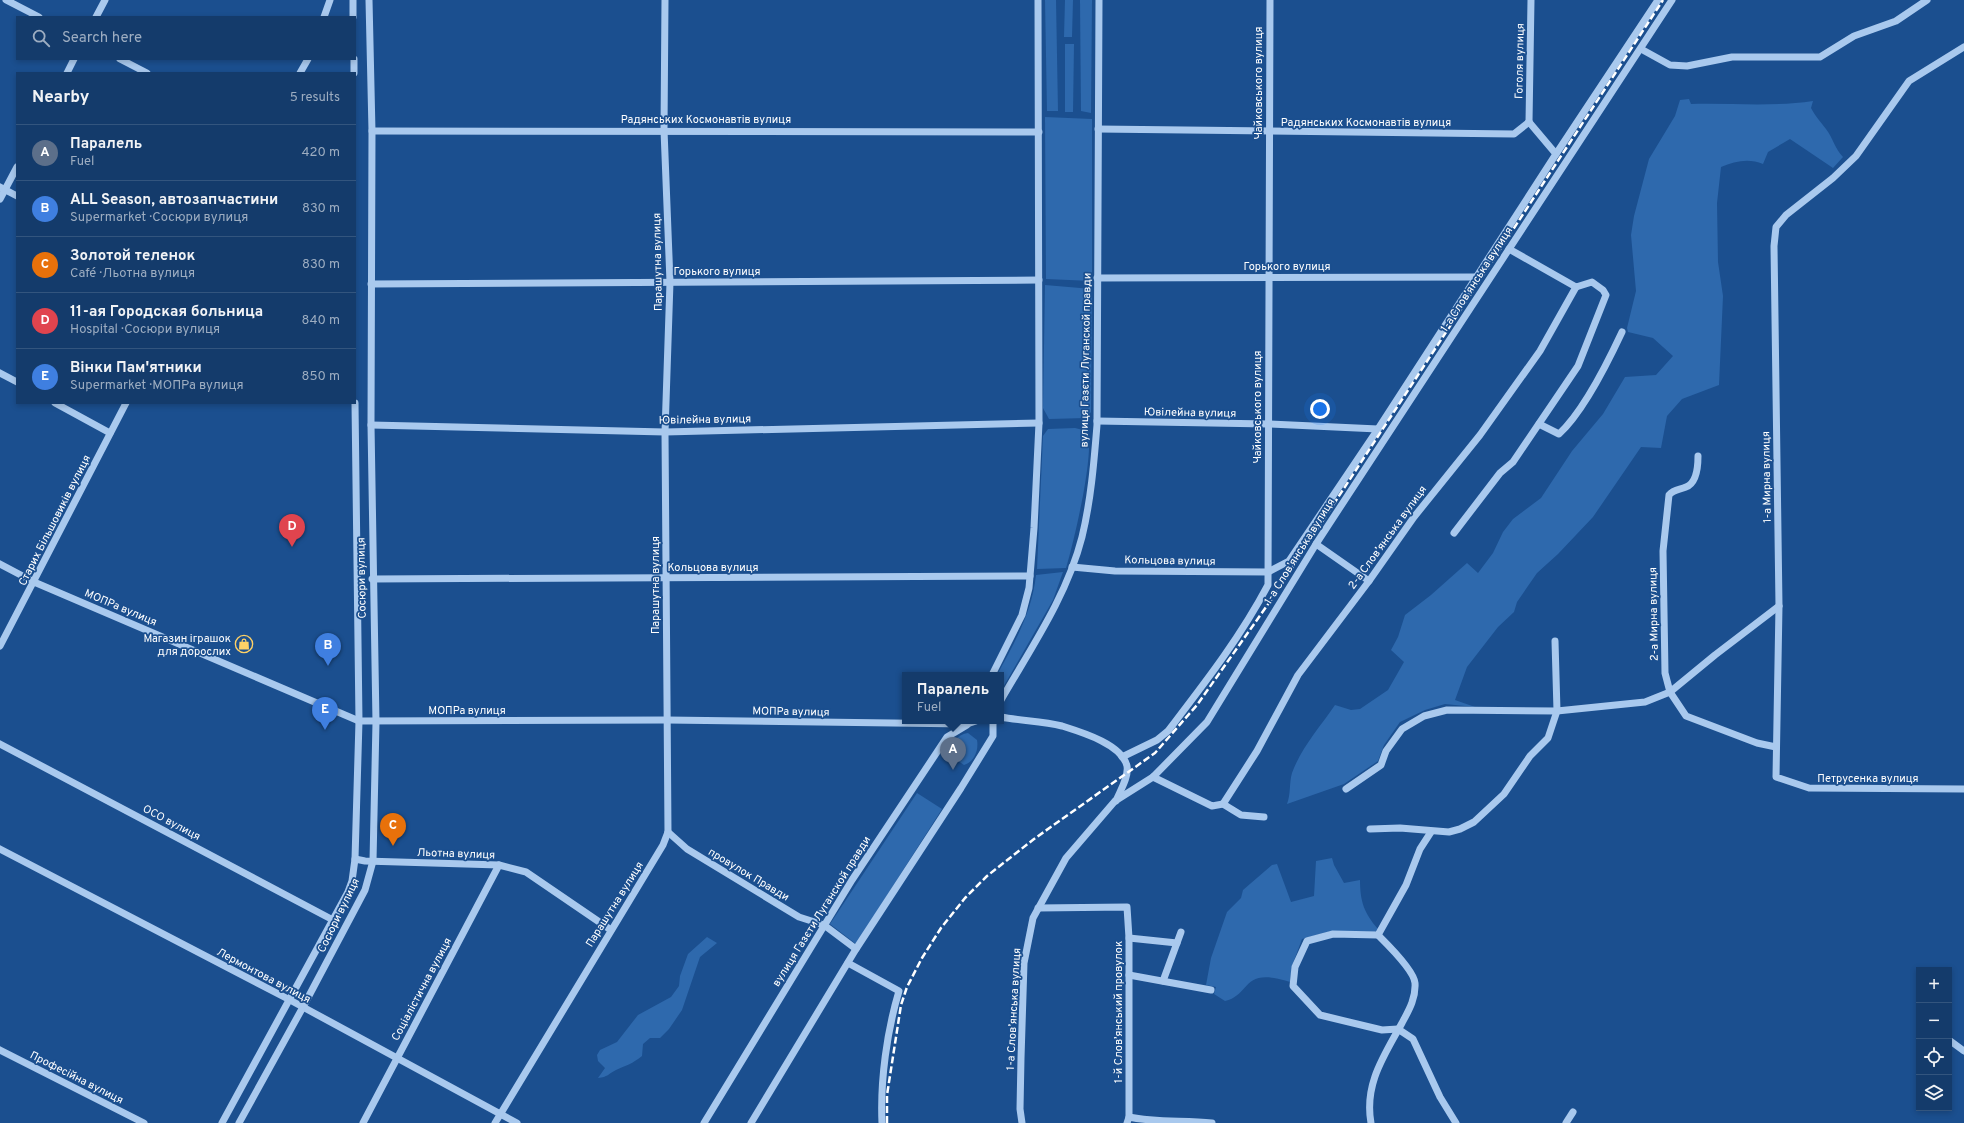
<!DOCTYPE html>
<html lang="en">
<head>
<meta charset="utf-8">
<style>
  :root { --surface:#143b6b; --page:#1d4271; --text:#f1f3f6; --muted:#9dadc1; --line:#33557e; --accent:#e797bd }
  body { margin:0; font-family:Overpass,sans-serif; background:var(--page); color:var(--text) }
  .controls { position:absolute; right:12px; bottom:12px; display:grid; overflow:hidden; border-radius:0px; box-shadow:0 2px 6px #0003 }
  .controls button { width:36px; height:36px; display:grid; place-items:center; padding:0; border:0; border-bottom:1px solid var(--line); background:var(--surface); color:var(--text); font:20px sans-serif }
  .you { position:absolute; left:1320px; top:409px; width:14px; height:14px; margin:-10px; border:3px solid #fff; border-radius:50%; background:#1a73e8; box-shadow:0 0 0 6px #1a73e833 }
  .badge { display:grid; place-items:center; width:26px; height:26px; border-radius:50%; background:var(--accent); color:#fff; font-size:13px; font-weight:700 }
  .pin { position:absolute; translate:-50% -33px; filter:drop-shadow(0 1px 2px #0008) }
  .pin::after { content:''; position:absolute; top:21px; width:14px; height:12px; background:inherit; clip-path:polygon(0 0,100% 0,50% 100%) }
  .popup { position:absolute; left:902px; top:672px; width:102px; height:52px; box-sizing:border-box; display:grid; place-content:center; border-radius:0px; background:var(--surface); filter:drop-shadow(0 1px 3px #0005); font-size:13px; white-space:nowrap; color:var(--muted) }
  .popup b { font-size:15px; color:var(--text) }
  .popup::after { content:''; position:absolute; left:50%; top:100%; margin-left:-8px; border:8px solid transparent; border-top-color:var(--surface) }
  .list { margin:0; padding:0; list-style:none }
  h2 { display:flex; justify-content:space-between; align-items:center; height:52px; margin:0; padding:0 16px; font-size:17px }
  h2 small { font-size:13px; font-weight:400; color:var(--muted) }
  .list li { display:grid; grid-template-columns:26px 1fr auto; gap:12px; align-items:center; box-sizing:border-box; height:56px; padding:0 16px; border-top:1px solid var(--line) }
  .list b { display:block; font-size:15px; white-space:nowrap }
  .list p { margin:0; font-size:13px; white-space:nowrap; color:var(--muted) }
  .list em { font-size:13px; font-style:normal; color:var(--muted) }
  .icon { flex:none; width:22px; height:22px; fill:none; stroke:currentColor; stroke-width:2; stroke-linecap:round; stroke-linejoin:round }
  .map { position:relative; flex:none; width:1964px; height:1123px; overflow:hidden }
  .search { position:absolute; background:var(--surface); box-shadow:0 2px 6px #0003; left:16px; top:16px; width:340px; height:44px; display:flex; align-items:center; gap:10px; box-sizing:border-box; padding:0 14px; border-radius:0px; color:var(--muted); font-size:15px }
  .panel { position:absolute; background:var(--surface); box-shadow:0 2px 6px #0003; left:16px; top:72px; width:340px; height:332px; border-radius:0px }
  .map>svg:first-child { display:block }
  .green { fill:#2e69ad }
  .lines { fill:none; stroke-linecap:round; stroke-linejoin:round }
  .minor { stroke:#a9c9ee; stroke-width:7 }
  .rail { stroke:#fff; stroke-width:2.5; stroke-dasharray:7 3; stroke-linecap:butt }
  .labels { text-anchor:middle; stroke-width:3.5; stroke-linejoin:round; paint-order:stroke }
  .street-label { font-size:11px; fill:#fff; stroke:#1b4f8f }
  .poi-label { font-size:11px; fill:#fff; stroke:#1b4f8f; text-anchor:end }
</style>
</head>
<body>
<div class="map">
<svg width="1964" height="1123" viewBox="0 0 1964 1123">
  <rect width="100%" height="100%" fill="#1b4f8f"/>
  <g class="green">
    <polygon points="1045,0 1056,0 1058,111 1047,111"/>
    <polygon points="1065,0 1073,0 1072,37 1064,37"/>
    <polygon points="1080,0 1092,0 1091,113 1081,111"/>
    <polygon points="1065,44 1074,44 1073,112 1065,112"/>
    <path d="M1689,99L1691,104C1732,103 1772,107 1813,101L1811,108C1815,116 1820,121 1826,129C1833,138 1835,149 1843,157L1833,168L1790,139L1768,152L1763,164C1749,158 1735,161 1721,167L1717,203L1718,262L1723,296L1719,385L1682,399L1667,416L1661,448L1641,447L1593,517L1558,554L1537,573L1517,602L1514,612L1498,627L1467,667L1455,700L1475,707L1445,704L1425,710L1400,722L1384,745L1378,761L1344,784L1287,804C1291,794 1289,783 1292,773C1301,748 1320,727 1335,705L1351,710L1360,709L1388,690L1404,662L1391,650L1398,637L1405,615L1431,595L1467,563L1478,573L1493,553L1503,532L1513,519L1541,498L1572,451L1603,414L1625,377L1656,375L1673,356L1653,338L1628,332L1627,328L1636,291L1631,235L1634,216L1649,159L1675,116L1680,100Z"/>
    <polygon points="1045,117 1092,119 1092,281 1046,279"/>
    <polygon points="1045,285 1092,289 1091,412 1086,418 1049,419 1043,408"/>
    <path d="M1075,428L1087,431C1096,450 1073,545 1066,568L1037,569L1043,436L1048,429Z"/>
    <path d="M1063,572L1053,600L1001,691V675H997C1015,642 1032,612 1036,575Z"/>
    <path d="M968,733L977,740C979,750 974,762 964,765L951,756C950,745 957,734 968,733Z"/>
    <polygon points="917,793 942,809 856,944 830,924"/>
    <path d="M1332,858L1334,865L1344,883L1360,880C1360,901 1364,913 1378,929L1375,932L1331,931L1302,939L1292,966L1290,982C1285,980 1279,979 1274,978C1243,973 1248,996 1225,1001L1214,994L1216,987L1206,985L1211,958L1227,912L1241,898L1243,890L1272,865L1277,864L1291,902L1314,896L1316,861Z"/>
    <path d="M707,937L717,943L700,957L682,1010L669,1029L660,1038H650L643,1044L642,1056C632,1064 627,1065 616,1070C608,1074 608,1077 598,1078L605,1068L598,1061L597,1055L600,1050L617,1042L638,1015L671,997L679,986L680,976L688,954Z"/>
  </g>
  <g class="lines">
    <g class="minor">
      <polyline points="6,0 39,17"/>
      <polyline points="353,0 353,17"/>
      <polyline points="96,17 105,0"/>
      <polyline points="324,17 330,0"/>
      <polyline points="1964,47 1909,81 1856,156 1833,178 1786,215 1776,227 1774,246 1779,606 1776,777 1809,788 1964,789"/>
      <polyline points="1641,49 1670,65 1687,66 1732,57 1820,57 1854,36 1896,21 1927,0"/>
      <polyline points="120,59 147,73"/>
      <polyline points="354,59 354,73"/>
      <polyline points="67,73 74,59"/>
      <polyline points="300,73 308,59"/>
      <polyline points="1529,122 1531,0"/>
      <polyline points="1098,129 1514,134 1529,122"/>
      <polyline points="372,131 1039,132"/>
      <polyline points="1556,154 1658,0"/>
      <polyline points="0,187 17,196"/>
      <polyline points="0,199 17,167"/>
      <polyline points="1097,278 1476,277"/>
      <polyline points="371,284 1039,280"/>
      <polyline points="0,373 17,382"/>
      <polyline points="55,403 110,433"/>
      <polyline points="1097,421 1268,424 1378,429"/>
      <path d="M1539,424L1559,434C1583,412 1608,362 1622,332"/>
      <polyline points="371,425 665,432 1039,423"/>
      <path d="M1698,456C1698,467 1697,483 1686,487C1679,490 1674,489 1669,495L1663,551L1665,673L1670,692L1686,716L1757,743L1776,747"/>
      <polyline points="1454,533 1500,473 1513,462 1578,366 1606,295 1603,290 1592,282 1576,287 1509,249"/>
      <polyline points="1316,544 1369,581"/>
      <polyline points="0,564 34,582 359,721 667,720 967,724 976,721"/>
      <polyline points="1072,567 1115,571 1268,572 1289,561 1378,429 1556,154 1529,122"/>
      <polyline points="372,579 1030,576"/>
      <polyline points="0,646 126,403"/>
      <polyline points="992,675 1022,615 1029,588 1034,528 1039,423 1038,0"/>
      <path d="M1001,700C1031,648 1067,596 1082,537C1091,500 1094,462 1097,425L1099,0"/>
      <path d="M1001,717C1021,721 1042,721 1062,726C1081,732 1122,744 1127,766C1129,777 1120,791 1116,801"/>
      <polyline points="0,744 333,920"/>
      <path d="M1122,757L1157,740L1168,731C1204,684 1240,638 1268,585L1270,0"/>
      <polyline points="1153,777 1212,806 1223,804 1241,815 1264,817"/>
      <polyline points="1346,789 1381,765 1386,751 1402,729 1424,716 1447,710 1557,711 1645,702 1670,692 1715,655 1779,606"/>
      <polyline points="1223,804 1257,751 1298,675 1369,581 1414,517 1480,435 1540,351 1576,287"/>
      <polyline points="1370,829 1400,828 1449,832 1460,829 1474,822 1504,794 1530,756 1548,738 1557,711 1555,641"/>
      <polyline points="668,832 687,849 799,917 824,925 856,949"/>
      <polyline points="1431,832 1420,849 1406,885 1378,935 1333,934 1307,941 1295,967 1293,986 1320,1015 1382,1030 1398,1029 1413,1039 1440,1097 1456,1123"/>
      <polyline points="0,849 290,1000 517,1123"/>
      <polyline points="355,859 365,861 499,865 526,872 611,930"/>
      <polyline points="1038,908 1127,907 1129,938 1129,1117 1127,1123"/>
      <polyline points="1129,938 1177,943"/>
      <path d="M848,963L899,991C887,1031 880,1081 882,1123"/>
      <polyline points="1129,975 1211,990"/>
      <polyline points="1163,981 1181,932"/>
      <polyline points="1949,1040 1964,1051"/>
      <polyline points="0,1050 144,1123"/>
      <path d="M1129,1117C1156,1123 1184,1120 1212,1123"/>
      <polyline points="222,1123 348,892 352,881 355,859 359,721 355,403"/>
      <polyline points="239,1123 303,1007 365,890 373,861 376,722 371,425 372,131 369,0"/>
      <polyline points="363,1123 499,865"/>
      <polyline points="495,1123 663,845 668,832 665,432 670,282 664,130 665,0"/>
      <polyline points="704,1123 852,880 947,737 967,725"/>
      <polyline points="751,1123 856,949 961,788 993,736 993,721"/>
      <polyline points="1022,1123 1020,1109 1021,1058 1024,963 1033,918 1066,858 1115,801 1153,777 1207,722 1316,544 1672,0"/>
      <path d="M1371,1123C1364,1084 1384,1056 1402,1023C1409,1010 1416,998 1415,983C1414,970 1387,944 1378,935"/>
      <polyline points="1566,1123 1573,1112"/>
    </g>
    <polyline class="rail" points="887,1123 887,1095 901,1005 907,987 922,958 941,928 965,898 987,876 1034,839 1155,753 1197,705 1271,600 1663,0"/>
  </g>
  <defs>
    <symbol id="shop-ring" viewBox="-11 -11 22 22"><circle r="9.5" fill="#1b4f8f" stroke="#ffd166" stroke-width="1.5"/><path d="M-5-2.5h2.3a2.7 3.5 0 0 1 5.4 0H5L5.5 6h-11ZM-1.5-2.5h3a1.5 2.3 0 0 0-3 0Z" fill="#ffd166"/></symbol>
  </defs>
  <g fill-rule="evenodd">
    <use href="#shop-ring" x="234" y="634" width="20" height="20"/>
  </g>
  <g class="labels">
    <g class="street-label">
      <text transform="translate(1519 61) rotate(-89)" y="4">Гоголя вулиця</text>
      <text transform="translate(1258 83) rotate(-90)" y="4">Чайковського вулиця</text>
      <text x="706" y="123">Радянських Космонавтів вулиця</text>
      <text x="1366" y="126">Радянських Космонавтів вулиця</text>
      <text transform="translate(657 262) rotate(-91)" y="4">Парашутна вулиця</text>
      <text x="1287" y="270">Горького вулиця</text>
      <text x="717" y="275">Горького вулиця</text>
      <text transform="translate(1476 279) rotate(-57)" y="4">1-а Слов’янська вулиця</text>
      <text transform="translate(1085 360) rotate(-89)" y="4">вулиця Газєти Луганской правди</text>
      <text transform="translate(1257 407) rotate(-90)" y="4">Чайковського вулиця</text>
      <text transform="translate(1190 412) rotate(1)" y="4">Ювілейна вулиця</text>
      <text transform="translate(705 419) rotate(-1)" y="4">Ювілейна вулиця</text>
      <text transform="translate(1766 477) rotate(-91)" y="4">1-а Мирна вулиця</text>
      <text transform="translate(54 520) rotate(-63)" y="4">Старих Більшовиків вулиця</text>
      <text transform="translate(1387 537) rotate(-54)" y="4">2-а Слов’янська вулиця</text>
      <text transform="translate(1299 551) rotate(-58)" y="4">1-а Слов’янська вулиця</text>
      <text transform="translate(1170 560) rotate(1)" y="4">Кольцова вулиця</text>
      <text x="713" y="571">Кольцова вулиця</text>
      <text transform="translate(361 578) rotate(-91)" y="4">Сосюри вулиця</text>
      <text transform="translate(655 585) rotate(-90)" y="4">Парашутна вулиця</text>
      <text transform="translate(121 607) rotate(23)" y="4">МОПРа вулиця</text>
      <text transform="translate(1653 614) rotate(-91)" y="4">2-а Мирна вулиця</text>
      <text x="467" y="714">МОПРа вулиця</text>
      <text transform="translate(791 711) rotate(1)" y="4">МОПРа вулиця</text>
      <text x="1868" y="782">Петрусенка вулиця</text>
      <text transform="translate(172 822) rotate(28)" y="4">ОСО вулиця</text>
      <text transform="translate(456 853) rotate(2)" y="4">Льотна вулиця</text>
      <text transform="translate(749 874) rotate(31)" y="4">провулок Правди</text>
      <text transform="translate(614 904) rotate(-58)" y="4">Парашутна вулиця</text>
      <text transform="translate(821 911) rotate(-58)" y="4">вулиця Газєти Луганской правди</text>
      <text transform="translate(338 915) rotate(-64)" y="4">Сосюри вулиця</text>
      <text transform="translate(264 975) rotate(28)" y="4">Лермонтова вулиця</text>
      <text transform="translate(421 989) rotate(-62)" y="4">Соціалістична вулиця</text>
      <text transform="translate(1013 1009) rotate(-87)" y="4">1-а Слов’янська вулиця</text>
      <text transform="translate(1118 1012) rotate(-90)" y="4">1-й Слов’янський провулок</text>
      <text transform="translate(77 1077) rotate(27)" y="4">Професійна вулиця</text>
    </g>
    <g class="poi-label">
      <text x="231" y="642">Магазин іграшок<tspan x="231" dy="13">для дорослих</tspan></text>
    </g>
  </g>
</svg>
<div class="controls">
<button>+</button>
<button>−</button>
<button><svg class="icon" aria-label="locate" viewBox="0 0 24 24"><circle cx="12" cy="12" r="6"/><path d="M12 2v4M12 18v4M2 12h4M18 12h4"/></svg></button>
<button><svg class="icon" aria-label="layers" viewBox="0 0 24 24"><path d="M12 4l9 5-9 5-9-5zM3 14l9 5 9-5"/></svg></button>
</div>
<div class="you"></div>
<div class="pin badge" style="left:953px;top:770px;background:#5c6f8a">A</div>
<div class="popup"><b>Паралель</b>Fuel</div>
<div class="pin badge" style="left:328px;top:666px;background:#3f7fe0">B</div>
<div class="pin badge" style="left:393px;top:846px;background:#e8710a">C</div>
<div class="pin badge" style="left:292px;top:547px;background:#e0444e">D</div>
<div class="pin badge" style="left:325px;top:730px;background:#3f7fe0">E</div>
<div class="search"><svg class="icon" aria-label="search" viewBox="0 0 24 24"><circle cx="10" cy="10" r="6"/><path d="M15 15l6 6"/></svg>Search here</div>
<section class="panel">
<h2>Nearby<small>5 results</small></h2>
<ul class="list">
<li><span class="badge" style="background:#5c6f8a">A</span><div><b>Паралель</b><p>Fuel</p></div><em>420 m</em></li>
<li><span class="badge" style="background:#3f7fe0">B</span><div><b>ALL Season, автозапчастини</b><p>Supermarket · Сосюри вулиця</p></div><em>830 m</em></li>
<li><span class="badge" style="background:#e8710a">C</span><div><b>Золотой теленок</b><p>Café · Льотна вулиця</p></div><em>830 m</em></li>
<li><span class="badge" style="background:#e0444e">D</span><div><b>11-ая Городская больница</b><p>Hospital · Сосюри вулиця</p></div><em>840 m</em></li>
<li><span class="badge" style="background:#3f7fe0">E</span><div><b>Вінки Пам'ятники</b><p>Supermarket · МОПРа вулиця</p></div><em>850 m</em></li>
</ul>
</section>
</div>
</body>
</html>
